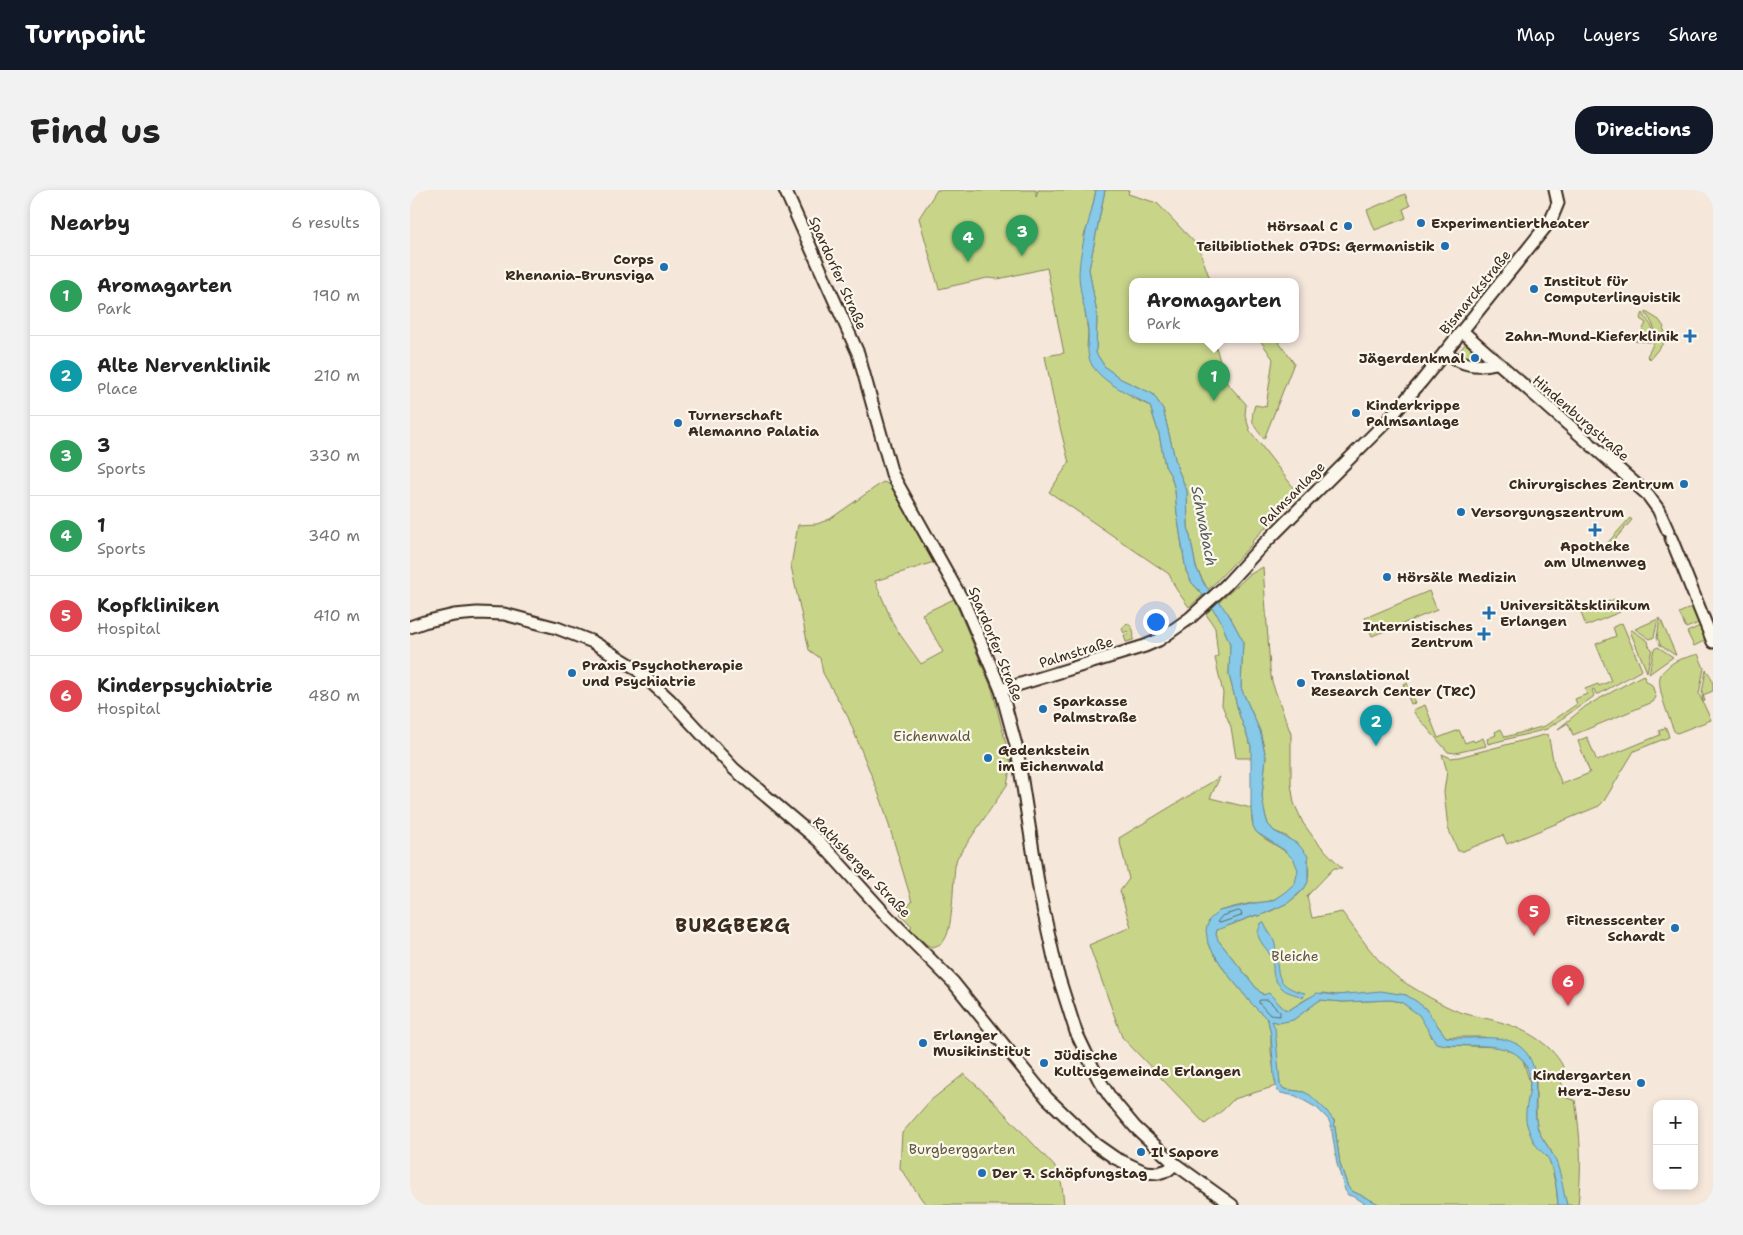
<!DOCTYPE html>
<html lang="en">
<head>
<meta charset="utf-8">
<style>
  :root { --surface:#fff; --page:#f2f2f2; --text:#222; --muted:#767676; --line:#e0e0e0; --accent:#111827 }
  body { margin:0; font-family:"Shantell Sans",sans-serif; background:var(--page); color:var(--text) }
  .controls { position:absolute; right:15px; bottom:15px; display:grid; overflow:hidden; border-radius:10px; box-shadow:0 2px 8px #0003 }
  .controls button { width:45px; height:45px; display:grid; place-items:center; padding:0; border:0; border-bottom:1px solid var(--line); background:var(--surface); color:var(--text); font:25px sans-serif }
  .you { position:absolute; left:745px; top:431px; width:18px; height:18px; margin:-12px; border:4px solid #fff; border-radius:50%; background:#1a73e8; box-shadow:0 0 0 8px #1a73e833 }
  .badge { display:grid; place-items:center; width:32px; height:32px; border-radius:50%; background:var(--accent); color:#fff; font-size:16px; font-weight:700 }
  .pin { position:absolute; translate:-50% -41px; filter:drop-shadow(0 1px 2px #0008) }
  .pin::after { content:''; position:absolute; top:26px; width:18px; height:15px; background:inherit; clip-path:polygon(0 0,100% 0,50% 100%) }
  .popup { position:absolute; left:719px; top:88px; width:170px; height:65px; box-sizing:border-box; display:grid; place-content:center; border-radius:10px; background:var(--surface); filter:drop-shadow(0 1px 4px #0005); font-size:16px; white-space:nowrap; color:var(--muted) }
  .popup b { font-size:19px; color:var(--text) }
  .popup::after { content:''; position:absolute; left:50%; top:100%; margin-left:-10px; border:10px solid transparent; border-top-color:var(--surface) }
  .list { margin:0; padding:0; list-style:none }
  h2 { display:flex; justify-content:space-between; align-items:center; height:65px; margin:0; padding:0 20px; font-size:21px }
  h2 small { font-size:16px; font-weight:400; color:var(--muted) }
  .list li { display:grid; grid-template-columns:32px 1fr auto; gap:15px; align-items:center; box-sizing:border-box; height:80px; padding:0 20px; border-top:1px solid var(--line) }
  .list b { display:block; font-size:19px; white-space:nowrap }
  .list p { margin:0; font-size:16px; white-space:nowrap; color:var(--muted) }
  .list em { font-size:16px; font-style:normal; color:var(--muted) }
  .map { position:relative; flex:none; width:1303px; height:1015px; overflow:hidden; border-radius:20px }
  header { display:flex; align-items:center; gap:30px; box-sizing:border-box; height:70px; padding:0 25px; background:var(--accent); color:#fff }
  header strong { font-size:24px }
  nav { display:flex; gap:28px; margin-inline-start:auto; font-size:18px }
  .intro { display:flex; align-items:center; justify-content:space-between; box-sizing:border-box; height:120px; padding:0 30px }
  h1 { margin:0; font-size:35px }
  .button { padding:12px 22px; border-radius:20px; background:var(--accent); color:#fff; font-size:18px; font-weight:700 }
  main { display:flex; gap:30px; padding:0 30px }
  aside { flex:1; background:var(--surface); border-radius:20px; box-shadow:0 2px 8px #0003 }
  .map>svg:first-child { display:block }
  .green { fill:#c8d589; stroke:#828054 }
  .water { fill:#87c9e8; stroke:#698997 }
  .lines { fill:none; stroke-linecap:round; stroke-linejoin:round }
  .shore { stroke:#596a6f; stroke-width:1 }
  .tertiary-casing { stroke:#3b2a1e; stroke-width:15 }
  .tertiary { stroke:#fbf7ec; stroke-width:11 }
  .poi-dot { fill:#1f6fb2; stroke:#fbf7ec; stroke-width:2 }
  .labels { text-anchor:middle; stroke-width:4.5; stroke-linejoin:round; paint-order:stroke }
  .poi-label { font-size:14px; font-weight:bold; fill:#3b2a1e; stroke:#fbf7ec; text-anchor:start }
  .street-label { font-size:14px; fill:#3b2a1e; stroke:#fbf7ec }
  .park-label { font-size:14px; fill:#5e5539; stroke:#fbf7ec }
  .water-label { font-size:15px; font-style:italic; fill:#525a5b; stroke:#fbf7ec }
  .district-label { font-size:19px; font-weight:bold; letter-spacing:1px; fill:#3b2a1e; stroke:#fbf7ec }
</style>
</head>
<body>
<header>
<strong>Turnpoint</strong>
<nav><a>Map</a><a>Layers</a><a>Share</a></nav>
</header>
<div class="intro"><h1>Find us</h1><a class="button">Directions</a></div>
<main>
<aside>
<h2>Nearby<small>6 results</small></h2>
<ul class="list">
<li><span class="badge" style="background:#2e9e5b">1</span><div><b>Aromagarten</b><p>Park</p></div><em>190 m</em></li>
<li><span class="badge" style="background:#0f9aa8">2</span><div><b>Alte Nervenklinik</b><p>Place</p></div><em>210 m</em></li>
<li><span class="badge" style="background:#2e9e5b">3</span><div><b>3</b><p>Sports</p></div><em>330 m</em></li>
<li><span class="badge" style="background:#2e9e5b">4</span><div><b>1</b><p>Sports</p></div><em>340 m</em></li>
<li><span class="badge" style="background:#e0444e">5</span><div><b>Kopfkliniken</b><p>Hospital</p></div><em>410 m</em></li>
<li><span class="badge" style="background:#e0444e">6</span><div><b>Kinderpsychiatrie</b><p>Hospital</p></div><em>480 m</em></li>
</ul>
</aside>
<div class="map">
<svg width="1303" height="1015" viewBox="0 0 1303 1015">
  <rect width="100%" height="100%" fill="#f5e7da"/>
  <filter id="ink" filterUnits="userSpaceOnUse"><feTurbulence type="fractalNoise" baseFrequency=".02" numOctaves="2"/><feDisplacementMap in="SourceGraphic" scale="10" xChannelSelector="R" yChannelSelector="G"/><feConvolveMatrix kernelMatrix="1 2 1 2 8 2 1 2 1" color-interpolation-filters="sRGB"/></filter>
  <g filter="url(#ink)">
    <g class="green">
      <polygon points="527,0 626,0 626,7 628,0 686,0 679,33 674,45 675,122 678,142 677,157 721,207 740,216 749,244 755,276 761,286 765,300 767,324 776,381 782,393 793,405 779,417 766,399 759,384 639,302 659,273 645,217 635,166 654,163 637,78 588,89 577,88 529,99 509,28"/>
      <polygon points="695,0 719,0 718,4 747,13 788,56 801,92 723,92 723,150 804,150 816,192 836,214 835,225 840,241 883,297 882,302 888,306 843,350 842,354 798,400 786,377 778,336 777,301 767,277 753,219 743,204 711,189 695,177 686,163 687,124 679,79"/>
      <polygon points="995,4 1000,16 993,19 996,28 965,40 957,20"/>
      <path d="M1236,122L1249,130L1254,137L1253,139L1255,141L1252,146L1256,150L1240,169L1237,166C1247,148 1249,141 1236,124Z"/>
      <path d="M1233,123C1238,134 1248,137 1241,152L1225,151L1221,150L1222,148L1227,151L1236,133L1230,129Z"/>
      <path d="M850,150H867L884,173L854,249C844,236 839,232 845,215L856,217L863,169Z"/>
      <polygon points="1056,153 1072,167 1074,169 1070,174 1047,164"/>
      <path d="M473,292L481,295L524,372L465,391L484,436L511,474L533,462L512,424L544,409L582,499L601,574L597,595L547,668L545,676C543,693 543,736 535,749C532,754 527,756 522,757L517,755L500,738L502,736L490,724L502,712L472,612L438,527L413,483L410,468L399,460L381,376L388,335L407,334L420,329Z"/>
      <polygon points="1220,328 1222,330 1198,357 1192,361 1192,359"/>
      <path d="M853,377L860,479L862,492L881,544V594L884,613L893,633L906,651L932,678H924L897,706L902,728L932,722C953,750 971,780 1002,797C1015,805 1039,819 1053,823C1065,827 1078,828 1090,832C1115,839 1145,855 1155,881L1149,884L1156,908L1165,910C1171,946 1172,979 1168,1015H1157L1141,961L1129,943L1126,931V887L1119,868L1107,854L1073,847H1036L1015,818L996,805L971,802L926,805L914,803L898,808L879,820L874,819C867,810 856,808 848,800L808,750L806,744L807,740L847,725L849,726C864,720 891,709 897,693C900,685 898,674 898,666L876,646L864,641L858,634L853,617L852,606L856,567L850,541L831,498L833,451L818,423L808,413L839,385Z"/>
      <polygon points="1019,401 1027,420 962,446 955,428"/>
      <polygon points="1205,409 1210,422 1176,436 1171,423"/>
      <polygon points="1282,417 1289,433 1276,438 1269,423"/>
      <polygon points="802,418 810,429 820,454 819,485 829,524 841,556 842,568 826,568 821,537 812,515 813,503 805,468 808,466 805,438 796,424"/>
      <polygon points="1250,428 1266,465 1265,465 1250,455 1249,451 1247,448"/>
      <polygon points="1248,429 1244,447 1240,449 1225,439"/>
      <path d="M717,433C723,437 725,442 723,450L716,452L714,445H717L719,443L717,441L714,443L712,439Z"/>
      <polygon points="1212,433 1232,480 1189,504 1186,504 1184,499 1182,500 1184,505 1183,507 1137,539 1078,554 1077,549 1086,545 1085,542 1091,539 1095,547 1135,536 1167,514 1165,509 1177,504 1175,499 1188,494 1189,496 1201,491 1186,454 1206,446 1203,437"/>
      <polygon points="1290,436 1296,450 1284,456 1277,442"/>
      <polygon points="1222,440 1238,451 1239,456 1242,459 1237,482 1220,441"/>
      <polygon points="1248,457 1263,467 1239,484 1244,459"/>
      <path d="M1288,464L1294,478L1289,504L1301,530L1267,543L1264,541C1260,530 1245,495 1251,484C1254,480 1261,474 1266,471C1270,469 1282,466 1288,464Z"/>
      <path d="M1296,480C1302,486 1303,493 1303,501L1293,505L1295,511L1293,512L1292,503Z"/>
      <polygon points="1233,485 1237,492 1242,495 1246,507 1243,512 1163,545 1158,533 1148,539 1176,516"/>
      <polygon points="997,493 1005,513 1001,514 993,494"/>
      <polygon points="1015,515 1028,548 1049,540 1055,553 1063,550 1064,552 1073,548 1076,556 1045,563 1038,562 1005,524 1003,520"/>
      <polygon points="1256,537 1259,547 1224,561 1194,611 1189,616 1097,654 1093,645 1053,661 1048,661 1038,638 1034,602 1037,581 1032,564 1041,568 1049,567 1138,544 1144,575 1152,594 1180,583 1168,551 1177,547 1187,571 1250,545 1249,541"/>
      <path d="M810,587L800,608L841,618C842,626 841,634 846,641C856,655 899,664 886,691C882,699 870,707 862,710C856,713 849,712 843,713C831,715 820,718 809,721L798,754L815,781L841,813L858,830L861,845V861L866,896L824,909L813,920L795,934L712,847L679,755L721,737L710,701L719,689L709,648Z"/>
      <polygon points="910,810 933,812 981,810 991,812 1009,824 1016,834 1022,848 1034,855 1089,857 1105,863 1113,870 1120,893 1117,934 1123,950 1139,968 1146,996 1148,1015 971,1015 942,1001 938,997 930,974 924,930 894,902 874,899 870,894 862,830 883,830"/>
      <polygon points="554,884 580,908 646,978 652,996 654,1014 652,1015 518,1015 513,1011 490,978 492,943 520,911"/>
    </g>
    <g class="water">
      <path d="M686,0H695L679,79L687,124L686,163L695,177L711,189L743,204L753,219L767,277L777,301L778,336L786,377L794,394L818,423L833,451L831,498L850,541L856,567L852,606L855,624L858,634L864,641L888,654L898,666V692L894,699L878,713L849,726L846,725L807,740L806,744L808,750L848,800L853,805L859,803L874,819L879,820L907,803L926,805L971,801L996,805L1006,811L1015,818L1036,847C1057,851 1089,842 1108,855C1133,872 1123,905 1126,930C1127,947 1142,958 1147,974C1152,987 1153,1002 1157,1015H1148C1147,1000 1145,984 1139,970C1137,966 1132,962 1129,959C1123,952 1120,944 1117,935C1113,922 1120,907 1120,893C1118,842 1058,861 1026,853L1009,825L991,812L981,810L933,812L910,810L883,830L869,833L862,831L865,838L870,894L874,899L894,902L900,905L916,920L924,931L930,974L938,997L942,1001L971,1015H957L945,1007L938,1005L935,1000L927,974L921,935L918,929L907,918L886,906L871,903L867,900L864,886L861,845L858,830L841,813L815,781L798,754L796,740L799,730L809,721L845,713L862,711L875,702L885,693L888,680L884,670L874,660L846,642L843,636L841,618V556L829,524L819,485L820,454L810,429L789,400L782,393L776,381L767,324L765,300L761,286L755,276L749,244L740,216C721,204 697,196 683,177C675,164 679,153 678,140C676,121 669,102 669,83C670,54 681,28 686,0Z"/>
      <path d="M851,733H854C857,741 864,747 865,755C870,780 861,796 895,803L893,808C888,804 879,804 873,799C858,785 866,781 861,767C858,759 849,753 848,744C848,740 850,737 851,733Z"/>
    </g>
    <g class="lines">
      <g class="shore">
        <polygon points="829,721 832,723 831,726 810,733 807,732 812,726"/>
        <polygon points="851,810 858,810 870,822 870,826 860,825 849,813 849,811"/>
      </g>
      <defs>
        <g id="tertiary">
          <polyline points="375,0 448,163 482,284 554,413 591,500 607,559 630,705 647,782 666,842 688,888 700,907 725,937 765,974 822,1015"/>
          <polyline points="1052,141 1237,304 1248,319 1258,341"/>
          <path d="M1035,162C1051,175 1066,178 1086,173"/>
          <polyline points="1261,348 1303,452"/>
          <polyline points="0,437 14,432 44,425 67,423 94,424 147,438 183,452 224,477 260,510 324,579 409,651 478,727 543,792 637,908 685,954 705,968 735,982 748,983 758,980 765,974"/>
          <polyline points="591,500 735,456 749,450 780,428 816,395 850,358 979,229 1011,192 1141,30 1148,13 1145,0"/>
        </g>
      </defs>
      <use href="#tertiary" class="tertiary-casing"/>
      <use href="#tertiary" class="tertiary"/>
    </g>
  </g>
  <g class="poi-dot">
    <circle cx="1011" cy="33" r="5"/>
    <circle cx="938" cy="36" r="5"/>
    <circle cx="1035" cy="56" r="5"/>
    <circle cx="254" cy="77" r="5"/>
    <circle cx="1124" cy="99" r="5"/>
    <path d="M1277.5 138.5h5v5h5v5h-5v5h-5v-5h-5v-5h5z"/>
    <circle cx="1065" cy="168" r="5"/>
    <circle cx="946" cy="223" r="5"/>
    <circle cx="268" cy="233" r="5"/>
    <circle cx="1274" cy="294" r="5"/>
    <circle cx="1051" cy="322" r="5"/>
    <path d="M1182.5 332.5h5v5h5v5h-5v5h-5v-5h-5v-5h5z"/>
    <circle cx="977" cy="387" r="5"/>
    <path d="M1076.5 415.5h5v5h5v5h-5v5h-5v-5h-5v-5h5z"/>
    <path d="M1071.5 436.5h5v5h5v5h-5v5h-5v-5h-5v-5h5z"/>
    <circle cx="162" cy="483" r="5"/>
    <circle cx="891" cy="493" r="5"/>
    <circle cx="633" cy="519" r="5"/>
    <circle cx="578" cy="568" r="5"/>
    <circle cx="1265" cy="738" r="5"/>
    <circle cx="513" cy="853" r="5"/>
    <circle cx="634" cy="873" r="5"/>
    <circle cx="1231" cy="893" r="5"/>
    <circle cx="731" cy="962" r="5"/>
    <circle cx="572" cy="983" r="5"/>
  </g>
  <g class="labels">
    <g class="poi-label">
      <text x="1021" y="38">Experimentiertheater</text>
      <text x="928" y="41" text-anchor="end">Hörsaal C</text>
      <text x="1025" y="61" text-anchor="end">Teilbibliothek 07DS: Germanistik</text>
      <text x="244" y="74" text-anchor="end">Corps<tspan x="244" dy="16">Rhenania-Brunsviga</tspan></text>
      <text x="1134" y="96">Institut für<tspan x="1134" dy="16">Computerlinguistik</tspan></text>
      <text x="1269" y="151" text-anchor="end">Zahn-Mund-Kieferklinik</text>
      <text x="1055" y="173" text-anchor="end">Jägerdenkmal</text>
      <text x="956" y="220">Kinderkrippe<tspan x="956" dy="16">Palmsanlage</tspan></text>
      <text x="278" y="230">Turnerschaft<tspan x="278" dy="16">Alemanno Palatia</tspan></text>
      <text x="1264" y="299" text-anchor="end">Chirurgisches Zentrum</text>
      <text x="1061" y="327">Versorgungszentrum</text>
      <text x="1185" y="361" text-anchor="middle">Apotheke<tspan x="1185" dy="16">am Ulmenweg</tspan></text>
      <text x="987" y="392">Hörsäle Medizin</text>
      <text x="1090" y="420">Universitätsklinikum<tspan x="1090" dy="16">Erlangen</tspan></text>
      <text x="1063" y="441" text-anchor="end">Internistisches<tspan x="1063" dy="16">Zentrum</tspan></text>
      <text x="172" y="480">Praxis Psychotherapie<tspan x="172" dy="16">und Psychiatrie</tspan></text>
      <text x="901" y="490">Translational<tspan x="901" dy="16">Research Center (TRC)</tspan></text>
      <text x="643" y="516">Sparkasse<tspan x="643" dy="16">Palmstraße</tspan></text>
      <text x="588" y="565">Gedenkstein<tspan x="588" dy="16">im Eichenwald</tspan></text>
      <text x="1255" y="735" text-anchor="end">Fitnesscenter<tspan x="1255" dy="16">Schardt</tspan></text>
      <text x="523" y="850">Erlanger<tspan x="523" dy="16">Musikinstitut</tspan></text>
      <text x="644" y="870">Jüdische<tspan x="644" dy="16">Kultusgemeinde Erlangen</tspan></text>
      <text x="1221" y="890" text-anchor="end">Kindergarten<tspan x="1221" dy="16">Herz-Jesu</tspan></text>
      <text x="741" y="967">Il Sapore</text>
      <text x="582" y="988">Der 7. Schöpfungstag</text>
    </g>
    <g class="street-label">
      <text transform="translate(428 83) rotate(66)" y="5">Spardorfer Straße</text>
      <text transform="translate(1065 102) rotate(-51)" y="5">Bismarckstraße</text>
      <text transform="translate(1171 228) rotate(41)" y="5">Hindenburgstraße</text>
      <text transform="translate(882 304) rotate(-45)" y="5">Palmsanlage</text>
      <text transform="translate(586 454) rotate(68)" y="5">Spardorfer Straße</text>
      <text transform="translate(666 462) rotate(-17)" y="5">Palmstraße</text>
      <text transform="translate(452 677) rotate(46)" y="5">Rathsberger Straße</text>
    </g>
    <g class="park-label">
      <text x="522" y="551">Eichenwald</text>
      <text x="885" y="771">Bleiche</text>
      <text x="552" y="964">Burgberggarten</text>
    </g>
    <g class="water-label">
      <text transform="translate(794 336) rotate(79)" y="5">Schwabach</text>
    </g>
    <g class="district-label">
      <text x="323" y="742">BURGBERG</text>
    </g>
  </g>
</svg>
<div class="controls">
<button>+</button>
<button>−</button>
</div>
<div class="you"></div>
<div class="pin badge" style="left:804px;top:211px;background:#2e9e5b">1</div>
<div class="popup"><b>Aromagarten</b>Park</div>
<div class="pin badge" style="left:966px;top:556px;background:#0f9aa8">2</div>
<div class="pin badge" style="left:612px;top:66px;background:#2e9e5b">3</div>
<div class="pin badge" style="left:558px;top:72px;background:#2e9e5b">4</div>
<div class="pin badge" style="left:1124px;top:746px;background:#e0444e">5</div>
<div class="pin badge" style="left:1158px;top:816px;background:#e0444e">6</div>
</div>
</main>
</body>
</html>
